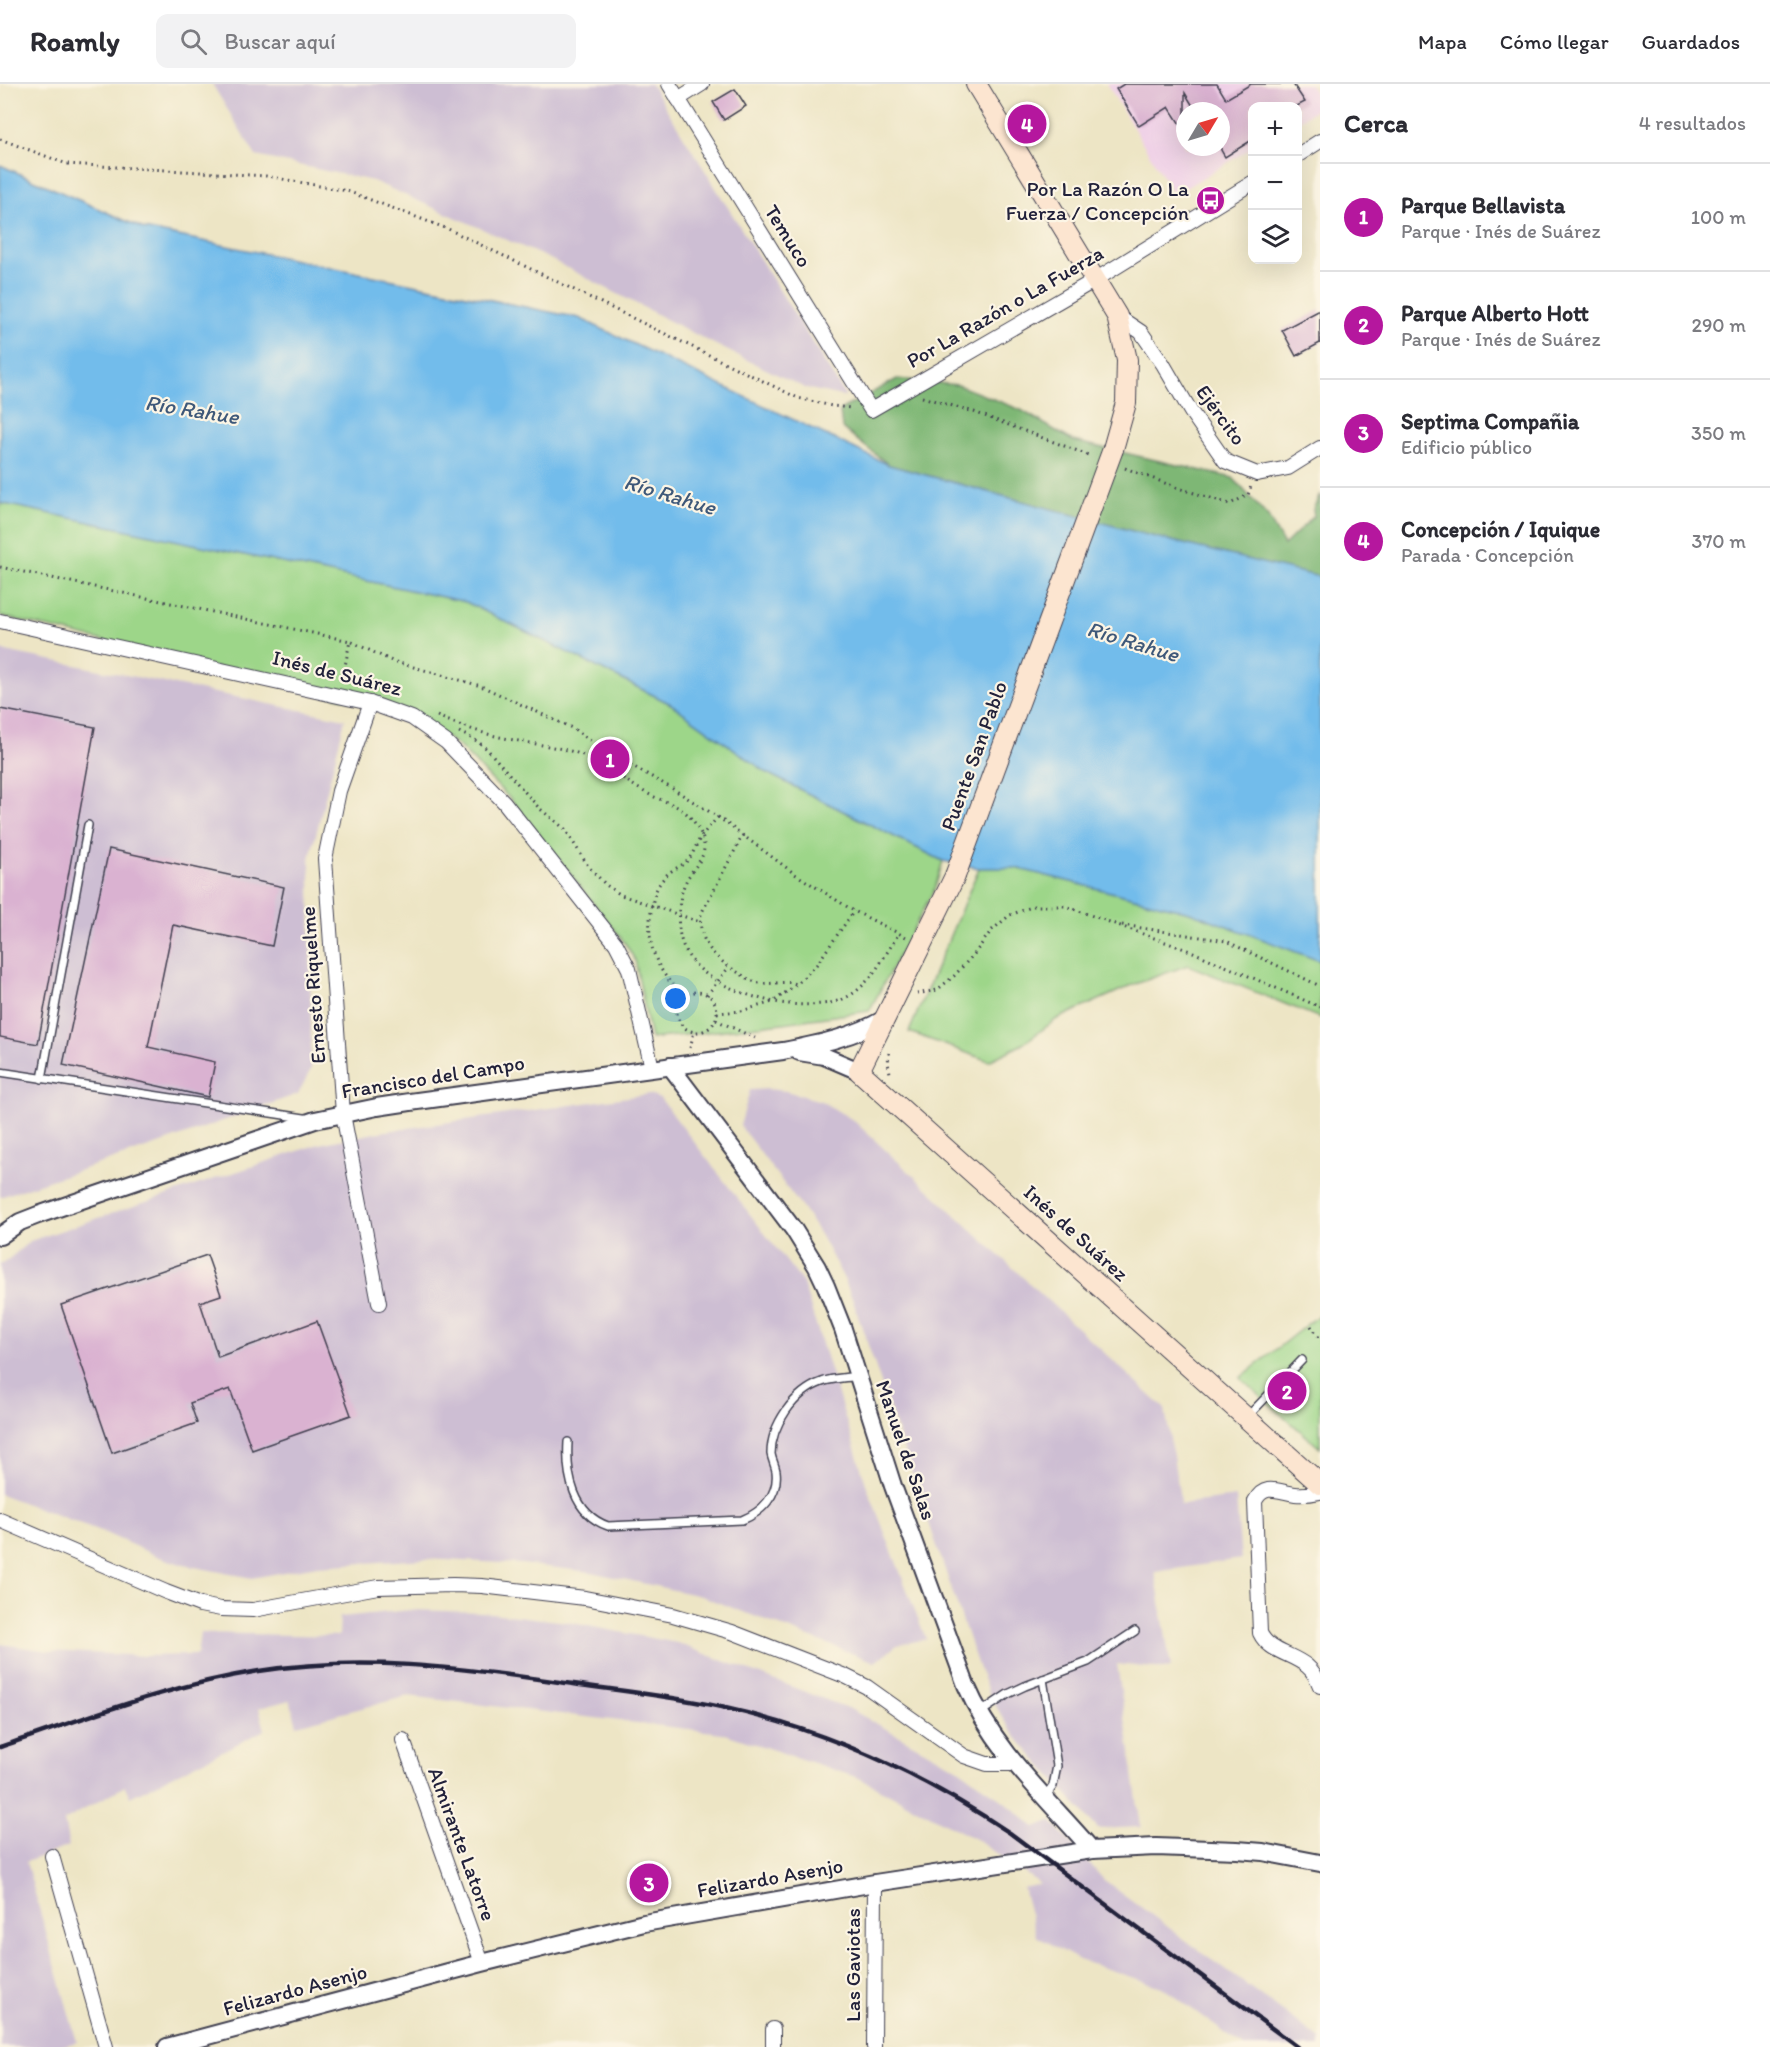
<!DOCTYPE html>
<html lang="es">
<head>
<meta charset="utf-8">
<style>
  :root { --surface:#fff; --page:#f2f2f3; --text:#2b2b33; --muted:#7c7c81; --line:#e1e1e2; --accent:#b5179e }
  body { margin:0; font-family:Itim,sans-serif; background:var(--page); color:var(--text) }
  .controls { position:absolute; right:18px; top:18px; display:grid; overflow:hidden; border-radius:12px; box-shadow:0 6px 24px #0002 }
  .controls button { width:54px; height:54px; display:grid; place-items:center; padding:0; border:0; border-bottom:2px solid var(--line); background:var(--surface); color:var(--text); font:30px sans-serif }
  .compass { position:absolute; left:1176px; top:18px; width:54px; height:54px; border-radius:50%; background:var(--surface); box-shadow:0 6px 24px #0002; rotate:52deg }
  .you { position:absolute; left:676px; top:915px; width:21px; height:21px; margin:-15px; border:4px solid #fff; border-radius:50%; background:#1a73e8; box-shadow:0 0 0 9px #1a73e833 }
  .badge { display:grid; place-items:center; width:39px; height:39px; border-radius:50%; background:var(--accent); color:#fff; font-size:20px; font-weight:700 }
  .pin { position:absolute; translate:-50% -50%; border:3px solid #fff; box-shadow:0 2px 6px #0006 }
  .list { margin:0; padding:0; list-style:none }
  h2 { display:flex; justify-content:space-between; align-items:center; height:78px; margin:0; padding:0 24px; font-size:26px }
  h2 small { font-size:20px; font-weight:400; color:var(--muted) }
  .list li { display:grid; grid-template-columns:39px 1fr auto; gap:18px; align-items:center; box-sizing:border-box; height:108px; padding:0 24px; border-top:2px solid var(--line) }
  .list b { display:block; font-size:22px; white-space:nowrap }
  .list p { margin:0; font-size:20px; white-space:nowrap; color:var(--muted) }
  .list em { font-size:20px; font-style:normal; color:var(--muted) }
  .icon { flex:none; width:33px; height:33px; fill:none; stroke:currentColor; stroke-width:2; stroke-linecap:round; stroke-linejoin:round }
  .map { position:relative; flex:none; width:1320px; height:1963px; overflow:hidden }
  header { display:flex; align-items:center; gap:36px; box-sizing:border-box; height:84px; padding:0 30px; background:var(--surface); border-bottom:2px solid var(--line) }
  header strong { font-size:28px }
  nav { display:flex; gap:33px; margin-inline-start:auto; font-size:21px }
  .search { width:420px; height:54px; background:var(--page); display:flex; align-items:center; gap:15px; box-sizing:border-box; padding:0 21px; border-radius:12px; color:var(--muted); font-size:22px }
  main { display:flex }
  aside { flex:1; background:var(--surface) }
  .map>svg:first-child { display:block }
  .built { fill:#efd0e7; fill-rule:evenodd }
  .industrial { fill:#cdbed3 }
  .green { fill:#9dd689; stroke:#607c62; stroke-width:1.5 }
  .forest { fill:#7eb775; stroke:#506c58; stroke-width:1.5 }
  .water { fill:#72bceb; stroke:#4a6f93; stroke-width:1.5 }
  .building { fill:#dab2d1 }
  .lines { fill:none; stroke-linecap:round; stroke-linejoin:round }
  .service-casing { stroke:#403f50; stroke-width:10 }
  .minor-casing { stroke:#403f50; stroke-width:16 }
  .tertiary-casing { stroke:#403f50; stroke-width:20 }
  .secondary-casing { stroke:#403f50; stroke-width:22 }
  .path { stroke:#403f50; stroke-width:3; stroke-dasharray:1.5 4.5; stroke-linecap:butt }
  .service { stroke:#fff; stroke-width:7 }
  .minor { stroke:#fff; stroke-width:14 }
  .tertiary { stroke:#fff; stroke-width:16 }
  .secondary { stroke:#fce5d0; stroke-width:20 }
  .rail { stroke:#22223b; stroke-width:4.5 }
  .secondary-bridge-casing { stroke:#403f50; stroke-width:22; stroke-linecap:butt }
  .secondary-bridge { stroke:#fce5d0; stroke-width:20 }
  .labels { text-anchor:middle; stroke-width:4.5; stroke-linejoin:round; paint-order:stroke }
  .poi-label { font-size:21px; fill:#22223b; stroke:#fcf5e5; text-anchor:end }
  .street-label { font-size:21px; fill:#22223b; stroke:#fcf5e5 }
  .water-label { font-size:22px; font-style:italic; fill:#3e5879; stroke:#fcf5e5 }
</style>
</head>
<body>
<header>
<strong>Roamly</strong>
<div class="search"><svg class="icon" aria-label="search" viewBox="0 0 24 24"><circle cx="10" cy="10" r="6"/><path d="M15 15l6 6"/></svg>Buscar aquí</div>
<nav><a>Mapa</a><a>Cómo llegar</a><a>Guardados</a></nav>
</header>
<main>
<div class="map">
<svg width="1320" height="1963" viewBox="0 0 1320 1963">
  <rect width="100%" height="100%" fill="#fcf5e5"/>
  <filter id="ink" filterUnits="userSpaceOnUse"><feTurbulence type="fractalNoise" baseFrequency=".0167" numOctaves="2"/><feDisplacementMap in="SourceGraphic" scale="12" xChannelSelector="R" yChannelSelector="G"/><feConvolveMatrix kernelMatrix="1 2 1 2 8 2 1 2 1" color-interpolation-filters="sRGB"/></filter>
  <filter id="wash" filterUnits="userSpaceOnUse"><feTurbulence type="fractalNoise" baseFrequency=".008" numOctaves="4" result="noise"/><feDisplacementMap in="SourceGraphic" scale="24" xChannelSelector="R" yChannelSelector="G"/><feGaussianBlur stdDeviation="1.35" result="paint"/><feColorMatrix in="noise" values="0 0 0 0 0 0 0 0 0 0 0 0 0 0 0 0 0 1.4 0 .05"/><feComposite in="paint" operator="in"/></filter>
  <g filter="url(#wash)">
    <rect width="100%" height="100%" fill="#ede5c5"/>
    <path class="built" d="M1107,0H1310L1320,16V23L1298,37V22H1252V64L1174,111ZM1185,27H1221V63H1185Z"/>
    <g class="industrial">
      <polygon points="212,0 651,0 846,313 805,304 716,261 550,175 373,97 256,72"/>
      <polygon points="0,566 345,635 310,774 311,985 298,1010 164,1058 0,1113"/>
      <polygon points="768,1005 786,1007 821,1017 853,1036 1165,1325 1181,1420 1236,1413 1241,1475 1155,1488 1171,1584 1154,1584 1117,1580 1141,1743 1098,1745 1023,1661 1011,1646 992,1616 979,1585 852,1214 844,1195 821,1152 806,1129 740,1042 750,1006"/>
      <polygon points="649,1010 660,1014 803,1199 866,1400 926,1555 897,1561 875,1578 701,1512 591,1488 522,1480 426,1475 317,1482 252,1494 184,1481 159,1473 103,1448 0,1410 0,1179 3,1180 30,1157 319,1060 380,1048"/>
      <polygon points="411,1526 482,1528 567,1538 677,1559 850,1625 957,1684 1005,1718 1035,1743 1051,1737 1104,1796 1320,1955 1320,1963 1244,1963 1162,1903 1079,1876 1036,1852 1023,1804 1040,1800 977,1756 859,1694 722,1649 408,1612 297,1641 290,1616 259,1624 265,1646 130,1713 125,1702 64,1737 69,1762 26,1778 77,1958 58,1963 0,1963 0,1560 49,1567 146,1572 197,1571 200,1549 339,1552 340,1533"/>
    </g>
    <g class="green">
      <polygon points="0,419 466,518 671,620 769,690 943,777 935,804 869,927 783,939 651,955 635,876 625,859 513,718 458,661 412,631 0,532"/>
      <polygon points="979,784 1016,784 1190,828 1320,877 1320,934 1188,881 1130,902 1057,935 1021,961 989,977 909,948"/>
      <polygon points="1320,1230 1320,1364 1240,1294"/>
    </g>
    <polygon class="forest" points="897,295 958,301 1021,326 1073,357 1233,394 1268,433 1284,461 1314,432 1313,425 1320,410 1320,493 1147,451 889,381 842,344 840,326"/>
    <polygon class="water" points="0,81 144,145 579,234 889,381 1147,451 1320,493 1320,877 1190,828 1016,784 979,784 943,777 769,690 671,620 466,518 0,419"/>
    <g id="blocks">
      <g class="building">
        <polygon points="1124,0 1217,0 1226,15 1251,0 1293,0 1305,18 1297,22 1252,22 1252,56 1225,73 1221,66 1221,27 1196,27 1185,9 1185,48 1169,23 1139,42 1116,5"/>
        <polygon points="735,5 746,22 724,36 713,18"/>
        <polygon points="1320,226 1320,259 1296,272 1282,246"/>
        <polygon points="0,625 95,643 38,960 0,953"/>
        <polygon points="109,765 284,803 272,862 173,841 148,963 215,978 208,1013 63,981"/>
        <polygon points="207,1171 221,1211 200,1218 218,1273 317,1237 351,1331 252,1366 230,1305 190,1319 197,1339 112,1369 61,1221"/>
      </g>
    </g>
  </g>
  <g filter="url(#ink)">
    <use href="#blocks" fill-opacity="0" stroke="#403f50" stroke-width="1.5"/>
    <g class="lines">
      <defs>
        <g id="service">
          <polyline points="0,988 304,1034"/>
          <polyline points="42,995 88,741"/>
          <polyline points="1248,1332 1302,1276"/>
          <path d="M568,1358C566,1391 573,1430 608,1442L742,1436C762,1428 779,1411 776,1387C775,1381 772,1376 771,1370C771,1341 794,1308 822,1298C832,1294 846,1294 858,1292"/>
          <polyline points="1043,1595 1057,1682 1053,1702 1045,1714"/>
          <polyline points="981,1628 1008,1610 1025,1602 1088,1578 1135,1547"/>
        </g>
        <g id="minor">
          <polyline points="669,0 871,326 1095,196 1252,99"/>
          <polyline points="678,15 702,0"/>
          <polyline points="1298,71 1320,57"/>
          <polyline points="1117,232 1141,248 1163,280 1191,328 1225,377 1257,390 1288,384 1320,364"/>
          <polyline points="0,537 370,619 412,634 446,658 504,718 616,860 629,885 652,984"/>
          <polyline points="370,619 339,707 325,775 343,1030 379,1219"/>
          <path d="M1320,1408C1311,1410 1304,1411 1295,1410C1279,1408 1265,1398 1255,1417L1260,1549C1269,1568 1291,1569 1307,1582C1313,1587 1317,1594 1320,1602"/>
          <polyline points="0,1436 166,1508 200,1521 221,1525 253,1526 378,1503 453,1501 482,1502 585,1514 673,1531 732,1548 845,1592 867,1603 964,1672 987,1680 1016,1680"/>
          <polyline points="403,1656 482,1879"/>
          <polyline points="52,1772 106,1963"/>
          <polyline points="773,1963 773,1945"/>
          <polyline points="874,1963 875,1799"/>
        </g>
        <g id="tertiary">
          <polyline points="799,968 824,972 859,987"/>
          <path d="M670,982L794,1146L817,1183L826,1202L843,1245L893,1402L966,1601C993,1665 1047,1714 1092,1766"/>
          <path d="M0,1152L20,1138L38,1131L315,1036L377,1023L410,1018L783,967C820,960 854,953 886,934"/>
          <polyline points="167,1963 482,1879 644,1839 875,1799 1092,1766 1156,1763 1237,1766 1263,1768 1320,1779"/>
        </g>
        <g id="secondary">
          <polyline points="976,0 1117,232 1127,276 1126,319 1113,365"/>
          <polyline points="955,792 859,987 1320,1400"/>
        </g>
      </defs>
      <use href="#service" class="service-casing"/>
      <use href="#minor" class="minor-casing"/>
      <use href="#tertiary" class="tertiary-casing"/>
      <use href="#secondary" class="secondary-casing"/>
      <g class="path">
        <polyline points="0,55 67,80 266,92 347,107 448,145 798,314 832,322 851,324"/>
        <polyline points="922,313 974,328 1091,372"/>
        <polyline points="1125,384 1178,404 1230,420 1248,411 1251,402"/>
        <path d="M0,483L350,557L392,577L481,602L574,645L599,663L673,705L718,733C712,740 705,747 700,754C696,761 692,773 686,778C679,784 671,785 664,794C655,804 653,815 651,828C645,862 659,891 685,913"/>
        <polyline points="342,597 350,557"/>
        <path d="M437,632C462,643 487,651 514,656C538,661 563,663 585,672C607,680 623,696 643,707C657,716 674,718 687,730C696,739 705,752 704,765C703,775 696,781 691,789C685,797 681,808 680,818C672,867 696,890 738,907C765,918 793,923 822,920C863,917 878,882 898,851"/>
        <polyline points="459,648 477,657 487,665 539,724 565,745 588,782 606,801 621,811 700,838"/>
        <polyline points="718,733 795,790 854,827 906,853"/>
        <path d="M743,751L701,830C697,859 717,876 739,889C745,892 753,899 760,899C772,901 784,896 797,900L817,880L854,827"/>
        <polyline points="1122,841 1226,857 1320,902"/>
        <circle cx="697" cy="928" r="20"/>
        <polyline points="917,910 937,906 954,892 975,869 991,847 1010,831 1034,822 1065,822 1193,868 1320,923"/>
        <polyline points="707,911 729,883"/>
        <polyline points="717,929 741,927 773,918 797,900"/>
        <polyline points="716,936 755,954"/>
        <polyline points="690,964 694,948"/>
        <polyline points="889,969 888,979 890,989"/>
        <polyline points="1311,1242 1320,1255"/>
      </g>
      <use href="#service" class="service"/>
      <use href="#minor" class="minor"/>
      <use href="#tertiary" class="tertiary"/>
      <use href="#secondary" class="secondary"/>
      <path class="rail" d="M0,1663C85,1634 169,1601 259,1587C361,1571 457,1583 559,1598C613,1606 668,1611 721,1623C826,1646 922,1690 1010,1749L1297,1963"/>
      <defs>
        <polyline id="secondary-bridge" points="955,792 1113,365"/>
      </defs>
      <use href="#secondary-bridge" class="secondary-bridge-casing"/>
      <use href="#secondary-bridge" class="secondary-bridge"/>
    </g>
  </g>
  <defs>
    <symbol id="bus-disc" viewBox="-11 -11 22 22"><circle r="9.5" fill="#b5179e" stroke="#fcf5e5"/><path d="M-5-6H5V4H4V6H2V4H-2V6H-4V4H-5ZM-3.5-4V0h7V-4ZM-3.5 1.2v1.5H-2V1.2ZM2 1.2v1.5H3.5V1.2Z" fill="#fff"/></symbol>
  </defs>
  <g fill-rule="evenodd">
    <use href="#bus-disc" x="1194" y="100" width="33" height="33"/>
  </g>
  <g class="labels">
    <g class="poi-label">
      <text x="1189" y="112">Por La Razón O La<tspan x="1189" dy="24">Fuerza / Concepción</tspan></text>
    </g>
    <g class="street-label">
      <text transform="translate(788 152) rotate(58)" y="7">Temuco</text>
      <text transform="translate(1005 223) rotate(-30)" y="7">Por La Razón o La Fuerza</text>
      <text transform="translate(1221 331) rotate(54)" y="7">Ejército</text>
      <text transform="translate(337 589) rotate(14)" y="7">Inés de Suárez</text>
      <text transform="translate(974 672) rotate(-70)" y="7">Puente San Pablo</text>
      <text transform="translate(313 901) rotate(-94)" y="7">Ernesto Riquelme</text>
      <text transform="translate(433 993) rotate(-9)" y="7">Francisco del Campo</text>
      <text transform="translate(1076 1149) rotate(42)" y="7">Inés de Suárez</text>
      <text transform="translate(906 1366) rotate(71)" y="7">Manuel de Salas</text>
      <text transform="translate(462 1760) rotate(70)" y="7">Almirante Latorre</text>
      <text transform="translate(770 1794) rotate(-10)" y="7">Felizardo Asenjo</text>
      <text transform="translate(853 1881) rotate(-90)" y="7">Las Gaviotas</text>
      <text transform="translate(295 1906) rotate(-15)" y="7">Felizardo Asenjo</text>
    </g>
    <g class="water-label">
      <text transform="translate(192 325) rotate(9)" y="8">Río Rahue</text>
      <text transform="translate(670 410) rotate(17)" y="8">Río Rahue</text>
      <text transform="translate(1133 557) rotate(17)" y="8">Río Rahue</text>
    </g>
  </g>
</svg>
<div class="controls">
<button>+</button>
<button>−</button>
<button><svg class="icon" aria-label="layers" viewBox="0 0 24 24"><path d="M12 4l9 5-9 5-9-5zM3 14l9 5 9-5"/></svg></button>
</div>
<svg class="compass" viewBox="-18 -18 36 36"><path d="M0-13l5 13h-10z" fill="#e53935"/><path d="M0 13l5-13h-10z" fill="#7c7c81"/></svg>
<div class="you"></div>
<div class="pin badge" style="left:610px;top:675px">1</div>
<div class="pin badge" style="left:1287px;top:1307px">2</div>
<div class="pin badge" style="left:649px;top:1799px">3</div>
<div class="pin badge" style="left:1027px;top:40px">4</div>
</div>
<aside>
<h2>Cerca<small>4 resultados</small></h2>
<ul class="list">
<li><span class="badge">1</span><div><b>Parque Bellavista</b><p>Parque · Inés de Suárez</p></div><em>100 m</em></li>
<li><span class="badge">2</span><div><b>Parque Alberto Hott</b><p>Parque · Inés de Suárez</p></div><em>290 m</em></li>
<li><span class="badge">3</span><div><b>Septima Compañia</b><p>Edificio público</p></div><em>350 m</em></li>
<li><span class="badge">4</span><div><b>Concepción / Iquique</b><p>Parada · Concepción</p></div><em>370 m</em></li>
</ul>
</aside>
</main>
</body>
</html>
